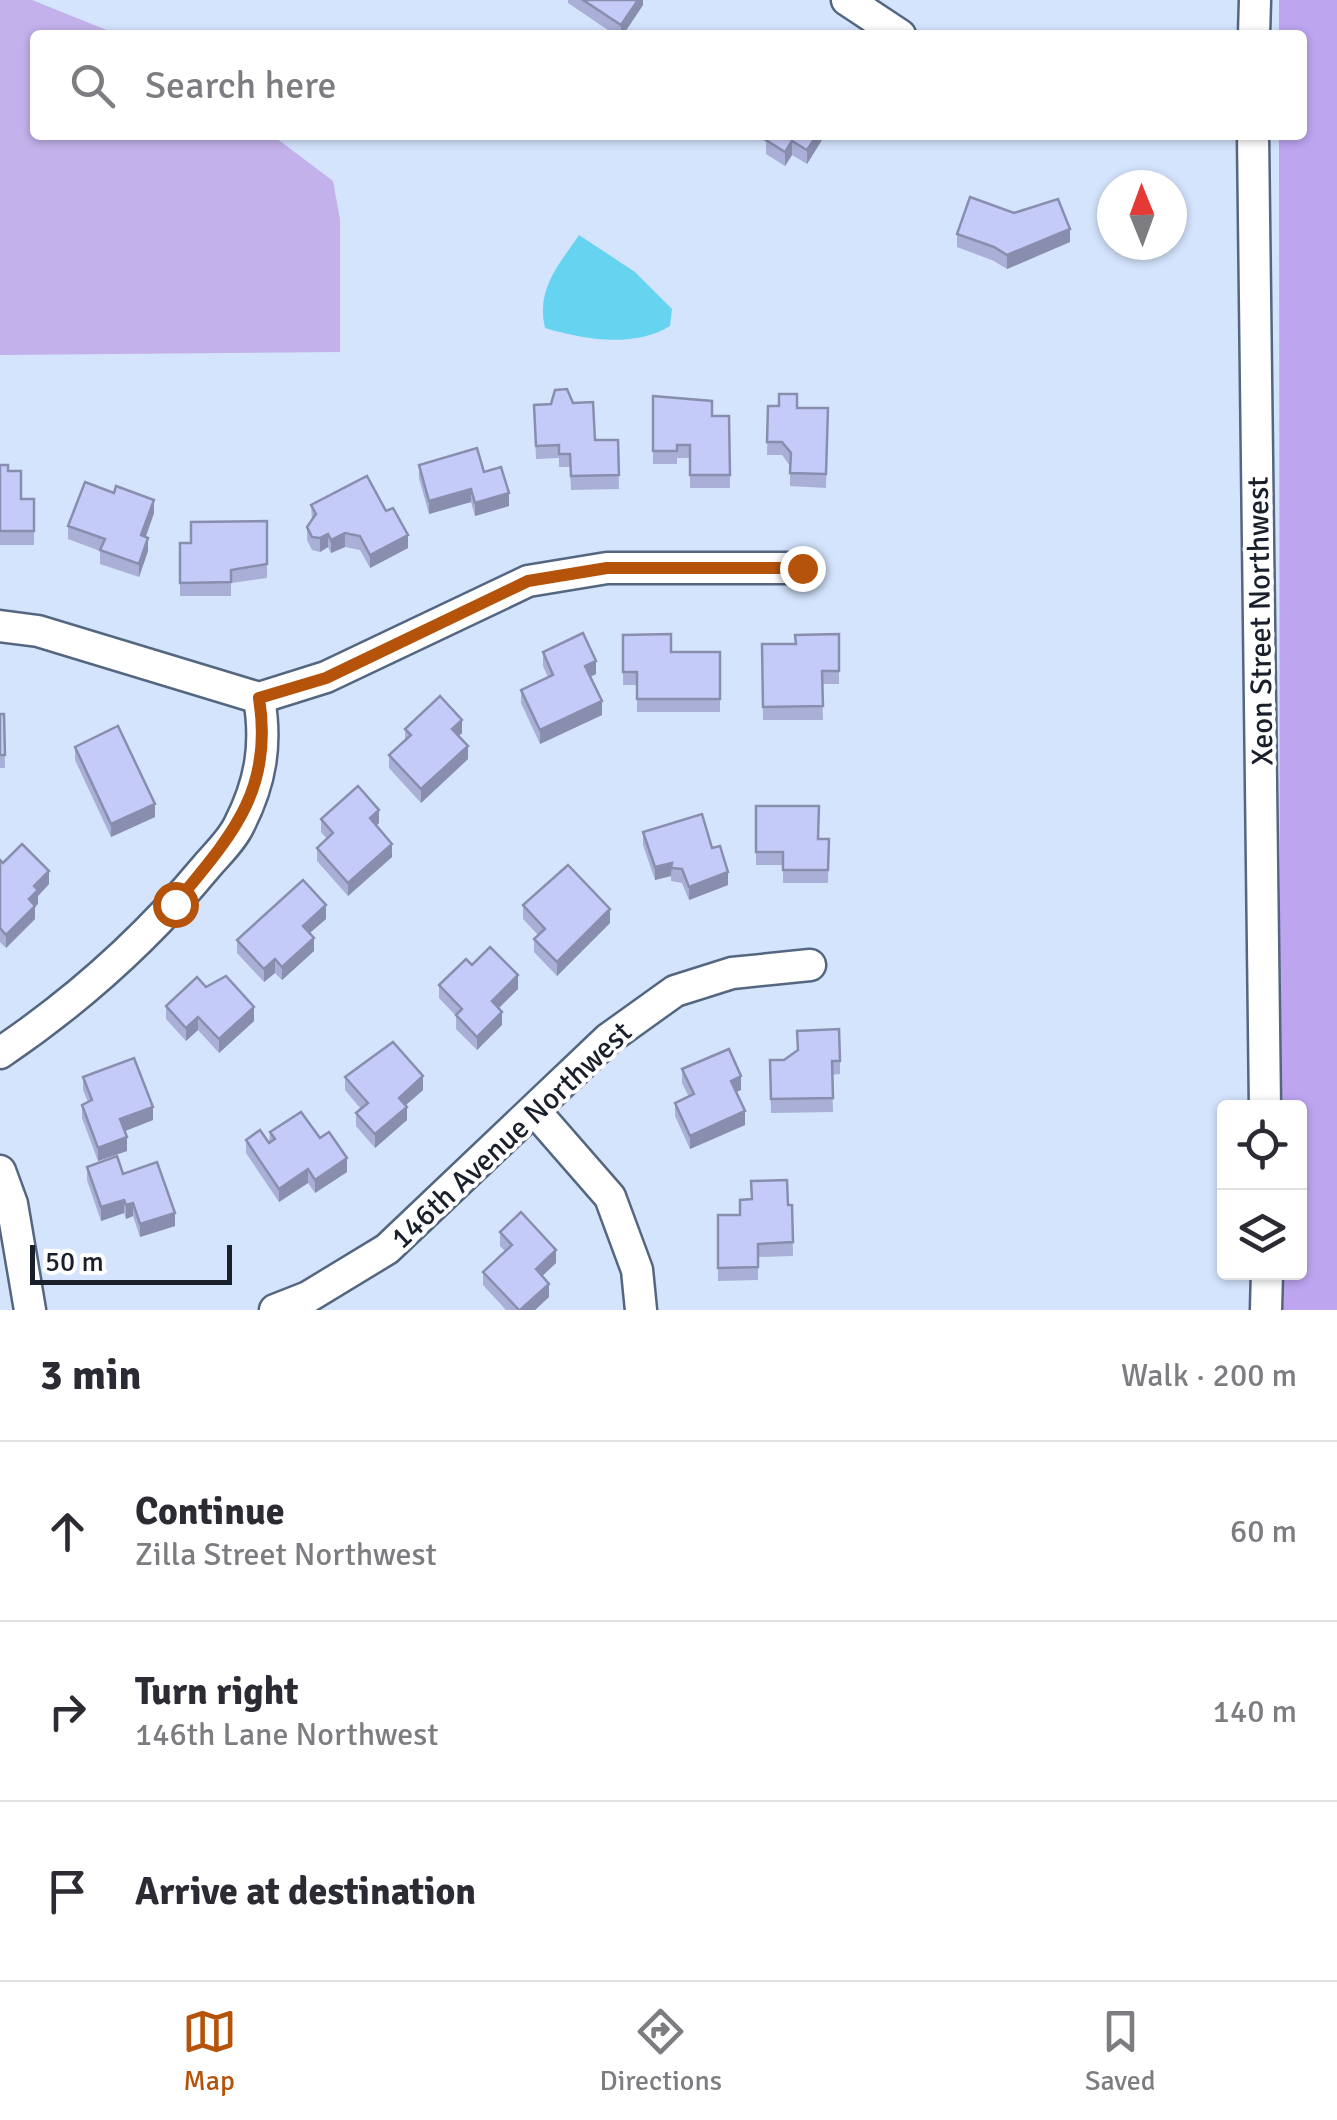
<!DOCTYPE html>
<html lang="en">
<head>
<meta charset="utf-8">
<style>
  :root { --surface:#fff; --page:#f2f2f3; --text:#2b2b33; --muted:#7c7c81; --line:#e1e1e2; --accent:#b45309 }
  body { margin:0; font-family:Signika,sans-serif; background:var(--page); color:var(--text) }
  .controls { position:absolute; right:30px; bottom:30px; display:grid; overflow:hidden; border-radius:10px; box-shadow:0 2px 8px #0004 }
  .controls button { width:90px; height:90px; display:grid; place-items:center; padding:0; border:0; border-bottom:2px solid var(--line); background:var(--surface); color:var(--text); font:50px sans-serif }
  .compass { position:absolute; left:1097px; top:170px; width:90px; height:90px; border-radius:50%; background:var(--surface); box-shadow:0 2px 8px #0004; rotate:359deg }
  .scale { position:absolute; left:30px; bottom:25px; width:202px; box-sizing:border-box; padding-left:10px; border:5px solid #19202b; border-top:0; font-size:28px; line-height:35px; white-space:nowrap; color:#19202b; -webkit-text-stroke:8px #fff; paint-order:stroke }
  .stop { position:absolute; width:30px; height:30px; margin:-22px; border:8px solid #b45309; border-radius:50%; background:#fff }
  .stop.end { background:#b45309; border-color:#fff; box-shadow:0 2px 10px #0008 }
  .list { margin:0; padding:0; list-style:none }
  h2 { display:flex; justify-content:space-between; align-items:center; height:130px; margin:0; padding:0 40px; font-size:42px }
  h2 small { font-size:32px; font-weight:400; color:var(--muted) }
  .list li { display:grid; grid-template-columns:65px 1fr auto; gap:30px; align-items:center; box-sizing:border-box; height:180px; padding:0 40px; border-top:2px solid var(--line) }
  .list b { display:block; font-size:38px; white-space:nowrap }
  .list p { margin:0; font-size:32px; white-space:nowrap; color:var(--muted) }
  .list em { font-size:32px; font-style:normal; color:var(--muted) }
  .icon { flex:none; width:55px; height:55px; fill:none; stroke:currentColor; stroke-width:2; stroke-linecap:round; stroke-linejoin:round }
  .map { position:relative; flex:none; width:1337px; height:1310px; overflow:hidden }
  .search { position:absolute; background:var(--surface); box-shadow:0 2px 8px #0004; left:30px; right:30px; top:30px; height:110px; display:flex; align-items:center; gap:25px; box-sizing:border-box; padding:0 35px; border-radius:10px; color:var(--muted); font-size:38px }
  .sheet { height:670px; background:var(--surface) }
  nav { display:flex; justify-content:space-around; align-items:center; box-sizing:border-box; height:140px; border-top:2px solid var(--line); background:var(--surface); font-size:28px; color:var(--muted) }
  nav a { display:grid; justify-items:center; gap:5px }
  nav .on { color:var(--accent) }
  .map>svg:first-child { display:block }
  .green { fill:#c2b1ea }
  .forest { fill:#bda5f0 }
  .water { fill:#66d3f1 }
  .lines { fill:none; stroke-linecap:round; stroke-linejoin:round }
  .minor-casing { stroke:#546680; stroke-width:35 }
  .minor { stroke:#fff; stroke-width:30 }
  .wall { fill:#a9afd6 }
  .shaded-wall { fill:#898eae }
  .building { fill:#c4cbf9; stroke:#898eae; stroke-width:2.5 }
  .route { stroke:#b45309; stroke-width:12 }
  .labels { text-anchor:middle; stroke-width:8; stroke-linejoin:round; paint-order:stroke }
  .street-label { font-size:30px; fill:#19202b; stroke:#fff }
</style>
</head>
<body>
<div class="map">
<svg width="1337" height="1310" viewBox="0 0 1337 1310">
  <rect width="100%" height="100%" fill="#d4e4fd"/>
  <polygon class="green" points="0,0 32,0 119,35 35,35 35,135 272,135 333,181 340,219 340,352 0,355"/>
  <polygon class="forest" points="1279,0 1337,0 1337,1310 1280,1310 1280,1273 1300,1272 1300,1108 1280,1107 1279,135 1302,135 1302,35 1279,35"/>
  <path class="water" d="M579,235L635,272L672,309L670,326C634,348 585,340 545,328C536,289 558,266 579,235Z"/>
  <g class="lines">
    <defs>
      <g id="minor">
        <polyline points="847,0 900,35"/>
        <polyline points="1254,35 1255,0"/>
        <polyline points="1253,135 1265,1108"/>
        <polyline points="0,626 38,631 259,698 326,677 528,581 607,568 801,568"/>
        <path d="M0,1053C77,1001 147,938 206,867C217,854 232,840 239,825C261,782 267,744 259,698"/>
        <polyline points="535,1111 610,1197 637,1270 641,1310"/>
        <polyline points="0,1171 12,1204 30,1310"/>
        <polyline points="275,1310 308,1297 387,1249 608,1039 675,991 732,973 810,965"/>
        <polyline points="1266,1310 1267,1272"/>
      </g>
    </defs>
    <use href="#minor" class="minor-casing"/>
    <use href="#minor" class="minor"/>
  </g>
  <g class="wall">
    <polygon points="568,0 643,0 643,5 623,35 615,35 568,3"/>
    <polygon points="755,135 825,135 807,164 792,155 785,166 766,154 766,142"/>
    <polygon points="957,234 1070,242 1007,269 994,261 957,247"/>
    <polygon points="653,396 712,416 729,416 730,488 690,488 690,458 677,458 677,464 653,464"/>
    <polygon points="573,403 595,440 618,440 619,489 571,490 570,467 559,467 559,458 536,459 534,405"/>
    <polygon points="768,406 828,408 826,488 790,486 790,466 782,455 767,455"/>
    <polygon points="0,465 8,471 21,499 34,499 34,545 0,545"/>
    <polygon points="419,465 484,472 509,506 475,516 471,502 429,514 419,478"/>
    <polygon points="311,505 386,511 408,548 370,568 360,550 345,547 331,553 328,547 320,552 312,550 307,540 307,527 312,520"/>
    <polygon points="154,513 146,537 148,551 139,577 100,564 100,551 68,539 68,526"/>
    <polygon points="180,543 267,564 267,578 231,583 231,596 180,596"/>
    <polygon points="839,634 839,684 822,684 823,720 763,720 762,644 796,644"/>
    <polygon points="623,635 671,652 720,652 720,712 637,712 637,685 623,685"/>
    <polygon points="543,652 596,674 590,677 602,715 540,744 521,703 521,690 548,677 543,666"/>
    <polygon points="0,714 4,714 5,768 0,768"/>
    <polygon points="405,729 462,733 458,736 468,759 421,803 389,768 389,755 405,741"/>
    <polygon points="75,747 155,817 111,837 75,760"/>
    <polygon points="756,806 818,839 829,839 828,883 783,883 783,865 756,865"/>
    <polygon points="321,819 379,823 376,826 392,857 348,896 317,861 317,848 327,839 321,832"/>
    <polygon points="643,832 712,848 728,885 689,900 682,883 671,881 671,876 655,880 643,845"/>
    <polygon points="0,860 49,884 38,896 38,904 35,906 35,919 6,948 0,942"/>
    <polygon points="523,905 610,923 557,976 534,952 534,939 538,935 523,919"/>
    <polygon points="326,919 309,933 314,951 282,980 275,973 264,982 237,953 237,940"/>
    <polygon points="472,965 518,989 498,1008 502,1025 477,1050 456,1029 456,1016 439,998 439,985"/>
    <polygon points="206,987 254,1021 219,1053 198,1030 186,1041 166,1019 166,1006"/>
    <polygon points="770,1060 840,1061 840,1074 832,1075 833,1112 771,1113"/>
    <polygon points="682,1069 741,1090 736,1092 745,1125 690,1149 675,1116 675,1103 689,1097 682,1083"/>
    <polygon points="83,1077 153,1120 125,1131 127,1151 98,1161 82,1118 82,1105 88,1102 83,1090"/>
    <polygon points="345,1077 423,1090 406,1105 407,1120 375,1148 356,1126 356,1113 361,1109 345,1090"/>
    <polygon points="270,1132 320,1138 347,1172 315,1193 308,1183 279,1202 246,1153 246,1140 269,1143"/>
    <polygon points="87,1167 123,1174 175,1226 140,1237 133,1216 126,1219 124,1213 101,1221 87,1180"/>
    <polygon points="788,1205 792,1205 793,1256 758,1257 758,1280 718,1281 718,1215 740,1215"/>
    <polygon points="500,1232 556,1263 542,1276 549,1297 535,1310 506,1310 483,1285 483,1272 505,1251 500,1246"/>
  </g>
  <g class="shaded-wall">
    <polygon points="638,0 643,0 643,5 623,35 621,35 621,25"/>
    <polygon points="817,135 825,135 807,164 807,150"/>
    <polygon points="792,141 792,155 785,166 785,152"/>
    <polygon points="1070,229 1070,242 1007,269 1007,255"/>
    <polygon points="471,489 471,502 429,514 429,501"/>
    <polygon points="509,493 509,506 475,516 475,503"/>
    <polygon points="154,500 154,513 141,549 141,535"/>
    <polygon points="345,533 345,547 331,553 331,540"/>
    <polygon points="328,534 328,547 320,552 320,538"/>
    <polygon points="408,535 408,548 370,568 370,555"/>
    <polygon points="148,538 148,551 139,577 139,564"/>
    <polygon points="596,661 596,674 585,679 585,666"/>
    <polygon points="602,701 602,715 540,744 540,730"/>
    <polygon points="462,720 462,733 452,743 452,729"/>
    <polygon points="468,746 468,759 421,803 421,789"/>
    <polygon points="155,804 155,817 111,837 111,824"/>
    <polygon points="379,810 379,823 370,832 370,818"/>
    <polygon points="392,844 392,857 348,896 348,883"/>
    <polygon points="672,863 671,876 655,880 655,867"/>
    <polygon points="49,871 49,884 38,896 38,904 35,906 35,919 6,948 6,935 29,899 34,886"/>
    <polygon points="728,872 728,885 689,900 689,887"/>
    <polygon points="326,905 326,919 303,939 303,926"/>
    <polygon points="610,909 610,923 557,976 557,962"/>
    <polygon points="314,938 314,951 282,980 282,967"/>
    <polygon points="275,959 275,973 264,982 264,969"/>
    <polygon points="518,975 518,989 492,1015 492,1001"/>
    <polygon points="254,1007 254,1021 219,1053 219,1039"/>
    <polygon points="502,1012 502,1025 477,1050 477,1037"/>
    <polygon points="198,1017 198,1030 186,1041 186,1028"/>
    <polygon points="423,1076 423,1090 399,1111 399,1098"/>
    <polygon points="741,1076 741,1090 731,1094 731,1081"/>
    <polygon points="153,1107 153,1120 120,1133 120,1119"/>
    <polygon points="407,1107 407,1120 375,1148 375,1134"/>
    <polygon points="745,1111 745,1125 690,1149 690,1136"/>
    <polygon points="127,1137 127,1151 98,1161 98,1148"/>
    <polygon points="347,1158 347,1172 315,1193 315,1180"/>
    <polygon points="308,1169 308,1183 279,1202 279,1189"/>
    <polygon points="124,1200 124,1213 101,1221 101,1207"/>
    <polygon points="133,1203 133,1216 126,1219 126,1205"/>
    <polygon points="175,1213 175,1226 140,1237 140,1224"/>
    <polygon points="556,1250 556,1263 536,1282 536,1269"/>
    <polygon points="549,1284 549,1297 535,1310 520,1310"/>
  </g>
  <g class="building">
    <polygon points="583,0 638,0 621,25"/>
    <polygon points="770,135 817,135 807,150 792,141 785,152 766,140"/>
    <polygon points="970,197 1014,213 1058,199 1070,229 1007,255 994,247 957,234"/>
    <polygon points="567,389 573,403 593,402 595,440 618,440 619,475 571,476 570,454 559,454 559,445 536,446 534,405 551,404 555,390"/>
    <polygon points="779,394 797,394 797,408 828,408 826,474 790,473 791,453 782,442 767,442 768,406 779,406"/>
    <polygon points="653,396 712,401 712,416 729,416 730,475 690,475 690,445 677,445 677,451 653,451"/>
    <polygon points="477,448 484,472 501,467 509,493 475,503 471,489 429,501 419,465"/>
    <polygon points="0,465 8,465 8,471 21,471 21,499 34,499 34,531 0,531"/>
    <polygon points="367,476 386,511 393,508 408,535 370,555 360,536 345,533 331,540 328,534 320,538 312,537 307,527 316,514 311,505"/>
    <polygon points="85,482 114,493 116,486 154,500 141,535 148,538 139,564 100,550 105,539 68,526"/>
    <polygon points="267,521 267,564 231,570 231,582 180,583 180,543 191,543 191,522"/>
    <polygon points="583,633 596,661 585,666 602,701 540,730 521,690 553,675 543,652"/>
    <polygon points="671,634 671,652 720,652 720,699 637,699 637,672 623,672 623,635"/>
    <polygon points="839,634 839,671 822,671 823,706 763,707 762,644 796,644 795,635"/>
    <polygon points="440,696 462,720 452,729 468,746 421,789 389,755 411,735 405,729"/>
    <polygon points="0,714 4,714 5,755 0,755"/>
    <polygon points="118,726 155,804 111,824 75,747"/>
    <polygon points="358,786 379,810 370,818 392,844 348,883 317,848 333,833 321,819"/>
    <polygon points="756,806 819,806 818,839 829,839 828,870 783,870 783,852 756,852"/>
    <polygon points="702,814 712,848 720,846 728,872 689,887 682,869 671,868 672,863 655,867 643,832"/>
    <polygon points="22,844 49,871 34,886 38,890 29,899 35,906 6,935 0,928 0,860 3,863"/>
    <polygon points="568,865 610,909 557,962 534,939 545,929 523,905"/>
    <polygon points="303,880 326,905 303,926 314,938 282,967 275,959 264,969 237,940"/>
    <polygon points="490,947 518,975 492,1001 502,1012 477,1037 456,1015 462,1009 439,985 466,959 472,965"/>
    <polygon points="226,976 254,1007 219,1039 198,1017 186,1028 166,1006 197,977 206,987"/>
    <polygon points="839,1029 840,1061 832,1061 833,1098 771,1099 770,1060 784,1060 798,1050 797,1031"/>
    <polygon points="393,1042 423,1076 399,1098 407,1107 375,1134 356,1113 368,1103 345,1077"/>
    <polygon points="729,1049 741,1076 731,1081 745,1111 690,1136 675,1103 694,1094 682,1069"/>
    <polygon points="134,1058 153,1107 120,1119 127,1137 98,1148 82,1105 92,1100 83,1077"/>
    <polygon points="301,1112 320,1138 329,1132 347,1158 315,1180 308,1169 279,1189 246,1140 260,1130 269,1143 275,1139 270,1132"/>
    <polygon points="117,1156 123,1174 157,1162 175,1213 140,1224 133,1203 126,1205 124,1200 101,1207 87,1167"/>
    <polygon points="787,1180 788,1205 792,1205 793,1242 758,1244 758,1267 718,1268 718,1215 740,1215 740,1200 752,1199 751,1181"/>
    <polygon points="521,1212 556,1250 536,1269 549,1284 520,1310 519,1310 483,1272 512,1245 500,1232"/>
  </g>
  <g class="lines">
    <path class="route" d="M175,904C231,836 274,791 259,698L326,678L528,581L607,568H802"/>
  </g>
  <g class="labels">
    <g class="street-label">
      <text transform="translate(1260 621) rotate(-91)" y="10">Xeon Street Northwest</text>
      <text transform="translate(511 1135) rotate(-43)" y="10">146th Avenue Northwest</text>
    </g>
  </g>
</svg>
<div class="controls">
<button><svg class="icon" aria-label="locate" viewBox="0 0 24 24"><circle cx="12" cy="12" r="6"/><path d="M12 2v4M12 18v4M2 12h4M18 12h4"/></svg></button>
<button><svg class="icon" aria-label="layers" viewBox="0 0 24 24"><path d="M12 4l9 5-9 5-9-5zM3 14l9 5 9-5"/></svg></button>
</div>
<svg class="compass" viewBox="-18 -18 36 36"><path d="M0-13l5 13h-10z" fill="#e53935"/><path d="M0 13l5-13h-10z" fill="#7c7c81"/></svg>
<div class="scale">50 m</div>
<div class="stop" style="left:175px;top:904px"></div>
<div class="stop end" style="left:802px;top:568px"></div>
<div class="search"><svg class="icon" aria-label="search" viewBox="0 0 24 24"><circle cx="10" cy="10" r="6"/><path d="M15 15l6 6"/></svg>Search here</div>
</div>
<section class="sheet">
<h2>3 min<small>Walk · 200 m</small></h2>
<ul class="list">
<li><svg class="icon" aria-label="ahead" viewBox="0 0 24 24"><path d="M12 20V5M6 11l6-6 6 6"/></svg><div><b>Continue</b><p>Zilla Street Northwest</p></div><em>60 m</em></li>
<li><svg class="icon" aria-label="right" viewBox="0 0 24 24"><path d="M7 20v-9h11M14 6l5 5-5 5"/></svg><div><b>Turn right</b><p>146th Lane Northwest</p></div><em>140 m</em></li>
<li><svg class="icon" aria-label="arrive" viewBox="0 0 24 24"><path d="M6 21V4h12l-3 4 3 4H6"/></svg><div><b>Arrive at destination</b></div></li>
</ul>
</section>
<nav>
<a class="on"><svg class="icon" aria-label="map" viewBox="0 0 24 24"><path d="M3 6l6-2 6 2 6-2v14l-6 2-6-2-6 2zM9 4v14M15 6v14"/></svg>Map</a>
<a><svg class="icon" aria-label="directions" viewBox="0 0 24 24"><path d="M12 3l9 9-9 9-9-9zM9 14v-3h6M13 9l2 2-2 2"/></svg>Directions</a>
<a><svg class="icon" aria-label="saved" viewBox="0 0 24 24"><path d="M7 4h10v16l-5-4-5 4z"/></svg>Saved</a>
</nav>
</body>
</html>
